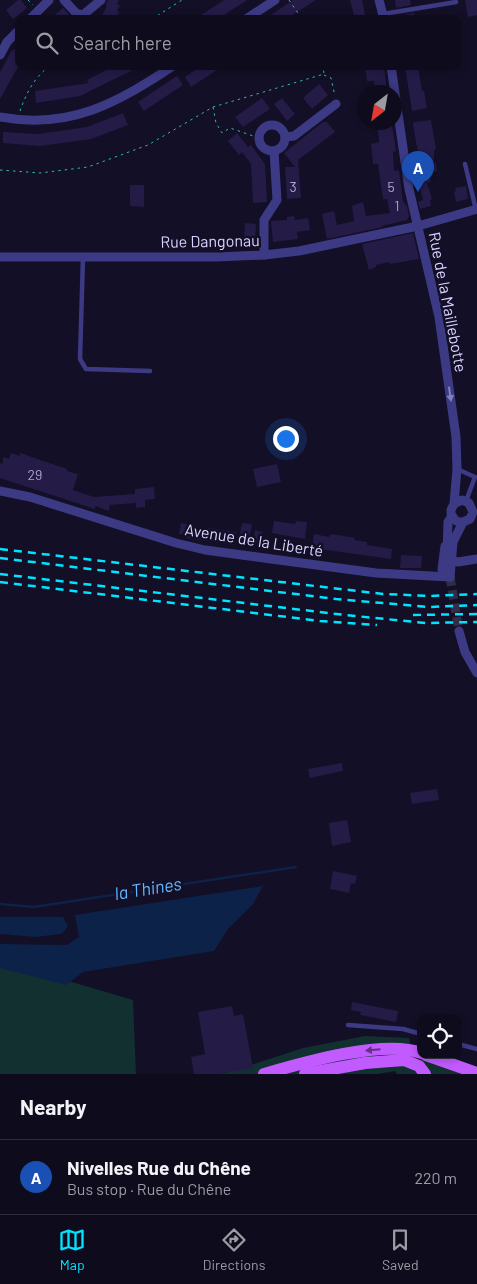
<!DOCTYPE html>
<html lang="en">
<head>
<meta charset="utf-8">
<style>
  :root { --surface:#0e0b1c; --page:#1c1929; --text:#f1f3f6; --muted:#9b9ba3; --line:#2e2b3b; --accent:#00e5ff }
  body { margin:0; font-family:Barlow,sans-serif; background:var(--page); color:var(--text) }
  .controls { position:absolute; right:15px; bottom:15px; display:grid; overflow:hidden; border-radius:10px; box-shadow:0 2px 8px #0003 }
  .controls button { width:45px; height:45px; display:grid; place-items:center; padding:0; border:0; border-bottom:1px solid var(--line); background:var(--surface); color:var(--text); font:25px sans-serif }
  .compass { position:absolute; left:357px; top:85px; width:45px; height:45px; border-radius:50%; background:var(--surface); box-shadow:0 2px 8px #0003; rotate:211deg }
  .you { position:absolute; left:285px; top:438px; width:18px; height:18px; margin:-12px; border:4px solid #fff; border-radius:50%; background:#1a73e8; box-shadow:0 0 0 8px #1a73e833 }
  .badge { display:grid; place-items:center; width:32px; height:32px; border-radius:50%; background:var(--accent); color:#fff; font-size:16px; font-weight:700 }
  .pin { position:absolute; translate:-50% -41px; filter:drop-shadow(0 1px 2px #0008) }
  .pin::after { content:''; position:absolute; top:26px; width:18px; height:15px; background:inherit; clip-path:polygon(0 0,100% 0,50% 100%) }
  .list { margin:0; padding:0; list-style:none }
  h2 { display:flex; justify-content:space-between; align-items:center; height:65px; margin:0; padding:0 20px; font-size:21px }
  h2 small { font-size:16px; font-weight:400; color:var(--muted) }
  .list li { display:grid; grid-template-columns:32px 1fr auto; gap:15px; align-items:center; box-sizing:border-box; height:75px; padding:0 20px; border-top:1px solid var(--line) }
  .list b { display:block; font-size:19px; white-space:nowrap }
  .list p { margin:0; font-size:16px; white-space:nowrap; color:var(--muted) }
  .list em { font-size:16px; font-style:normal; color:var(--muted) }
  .icon { flex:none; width:28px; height:28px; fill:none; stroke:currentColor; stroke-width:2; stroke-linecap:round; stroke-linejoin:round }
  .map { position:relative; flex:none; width:477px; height:1074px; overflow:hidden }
  .search { position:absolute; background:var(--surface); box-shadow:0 2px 8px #0003; left:15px; right:15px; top:15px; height:55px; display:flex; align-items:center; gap:12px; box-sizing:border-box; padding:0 18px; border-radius:10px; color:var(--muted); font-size:19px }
  .sheet { height:140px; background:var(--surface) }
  nav { display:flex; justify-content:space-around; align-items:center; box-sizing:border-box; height:70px; border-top:1px solid var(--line); background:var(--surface); font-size:14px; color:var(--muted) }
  nav a { display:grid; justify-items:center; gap:2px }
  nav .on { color:var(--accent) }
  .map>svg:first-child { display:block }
  .green { fill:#12302f }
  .water { fill:#0c2248 }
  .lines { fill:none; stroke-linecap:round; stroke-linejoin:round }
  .stream { stroke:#0c2248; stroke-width:2.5 }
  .building { fill:#241b47 }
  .minor-tunnel { stroke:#312d47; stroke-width:9; stroke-dasharray:9 4.5; stroke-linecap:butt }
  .path { stroke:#2fb8b0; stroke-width:1; stroke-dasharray:2.5 4; stroke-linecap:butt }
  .service { stroke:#3d3a85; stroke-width:4.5 }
  .minor { stroke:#3d3a85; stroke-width:9 }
  .primary { stroke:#c25bff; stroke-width:12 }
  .rail { stroke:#00e5ff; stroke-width:2.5; stroke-dasharray:8 6; stroke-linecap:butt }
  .oneway { fill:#837fbc }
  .oneway2 { fill:#623188 }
  .labels { text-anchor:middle; stroke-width:5; stroke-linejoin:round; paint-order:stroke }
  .number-label { font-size:14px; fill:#aca6d1 }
  .street-label { font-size:16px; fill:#d9d4ff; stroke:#130f26 }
  .water-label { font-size:18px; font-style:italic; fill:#62b6ff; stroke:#130f26 }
</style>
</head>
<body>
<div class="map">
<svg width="477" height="1074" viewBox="0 0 477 1074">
  <rect width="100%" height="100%" fill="#130f26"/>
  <g class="green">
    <polygon points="0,961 133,1000 136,1074 0,1074"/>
    <polygon points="365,1036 409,1038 419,1074 397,1074 395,1071 377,1074 214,1074 229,1072 303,1048"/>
    <polygon points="419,1056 467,1074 429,1074"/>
  </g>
  <g class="water">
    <polygon points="263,886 253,904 228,929 214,951 83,972 66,985 0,968 0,944 67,945 79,937 75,915"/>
    <polygon points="0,917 63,917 68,926 62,934 35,937 0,934"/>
  </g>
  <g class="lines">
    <polyline class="stream" points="0,904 34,907 296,867"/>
  </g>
  <g class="building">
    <polygon points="18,0 21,0 27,8 13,19 6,10"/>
    <polygon points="108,0 119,0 117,4 120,6 117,10 119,12 115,19 100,19 107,6 105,5"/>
    <polygon points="224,0 247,0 218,19 195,19"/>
    <polygon points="293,0 316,0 286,19 265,19"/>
    <polygon points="350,0 362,0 366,19 355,19"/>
    <polygon points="395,0 410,0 411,5 396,8"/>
    <polygon points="465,0 477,0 477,15 468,17"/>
    <polygon points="63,8 70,16 67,19 50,19"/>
    <polygon points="414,13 415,19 398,19 398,16"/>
    <polygon points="19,45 19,65 0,99 0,72 11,52"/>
    <polygon points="114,66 141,66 80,96 36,103 35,91 89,83 87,80"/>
    <polygon points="201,66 223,66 191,87 185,77"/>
    <polygon points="365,66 384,66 387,92 375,92 374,81 367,81"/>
    <polygon points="405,66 418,66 422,91 424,91 427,108 412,111"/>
    <polygon points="177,76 183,85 144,111 138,102"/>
    <polygon points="319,84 328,95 312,109 303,98"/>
    <polygon points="262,98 270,109 243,127 235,117"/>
    <polygon points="282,98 295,114 287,121 274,104"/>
    <polygon points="123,113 128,125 91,139 40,146 3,143 3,132 38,134 87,127"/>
    <polygon points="431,120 436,149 434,150 434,163 436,163 437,171 429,173 431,182 427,183 432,199 430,200 431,206 420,209 418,202 423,200 417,178 422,177 413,124 414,122"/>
    <polygon points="323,122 327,122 335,132 298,160 301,198 287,199 285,167 295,167 284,153"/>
    <polygon points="376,122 389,122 390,125 392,125 396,151 393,152 394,171 399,170 403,201 407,206 409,216 407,220 382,226 383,227 327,239 322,214 334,211 337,225 354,221 352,206 363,202 366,216 390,213 387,199 383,199 378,164 373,164 371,144 379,142 379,138"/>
    <polygon points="237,133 248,147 251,145 265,164 267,202 253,203 251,164 242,152 239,155 228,141"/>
    <polygon points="130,185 144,185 144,207 130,206"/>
    <polygon points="466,186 468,199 456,202 454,192 456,191 455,188"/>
    <polygon points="294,216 295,220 308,218 310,230 297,232 298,239 273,242 271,221 287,220 287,217"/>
    <polygon points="245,223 256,224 255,240 244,240"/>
    <polygon points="413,233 419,259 396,263 389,264 389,262 376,265 376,267 369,270 362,244"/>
    <polygon points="11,453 20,456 20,453 67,469 67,471 78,474 73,490 94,497 135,494 135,489 154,487 155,499 145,500 145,507 136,508 136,503 110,505 109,511 95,506 95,509 0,478 0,463 3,464 3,457 9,459"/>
    <polygon points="277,464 281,482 257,487 253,469"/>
    <polygon points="274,521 295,524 296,521 307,522 305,539 272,533"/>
    <polygon points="181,523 188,524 188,527 195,528 208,530 208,528 236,532 234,545 186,538 187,535 179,534"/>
    <polygon points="242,523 252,524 250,535 240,534"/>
    <polygon points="255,530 263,532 261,543 253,542"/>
    <polygon points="314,534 329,537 330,535 332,534 355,538 354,540 367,542 367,545 392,549 391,559 312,548"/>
    <polygon points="401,555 422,556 421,568 400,568"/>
    <polygon points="342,763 343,771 310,778 308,769"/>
    <polygon points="437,789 439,800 412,804 410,793"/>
    <polygon points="347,820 351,842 332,846 329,823"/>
    <polygon points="333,871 357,876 355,884 351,883 349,893 330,889"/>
    <polygon points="352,1002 398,1011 396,1022 360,1015 361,1012 351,1010"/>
    <polygon points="232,1006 234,1016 243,1014 253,1068 216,1074 194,1074 191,1057 205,1054 198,1012"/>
  </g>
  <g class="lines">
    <polyline class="minor-tunnel" points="450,577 459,631"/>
    <g class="path">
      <polyline points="28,0 33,5"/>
      <polyline points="289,0 302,19"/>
      <polyline points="152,19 182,0"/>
      <polyline points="324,75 331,78 335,96"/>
      <polyline points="213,107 216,123 222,133 230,128 259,138"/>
      <path d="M20,111C26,94 34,77 50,66"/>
      <polyline points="0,170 40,173 88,167 148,145 213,107 324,74 323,66"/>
    </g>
    <g class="service">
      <polyline points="383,14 456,2"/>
      <polyline points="465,164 476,210"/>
      <polyline points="83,257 80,359 86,369 150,371"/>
      <polyline points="457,469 475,477 466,501"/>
      <polyline points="348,1025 403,1029 421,1034"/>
      <polyline points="458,1044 477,1049"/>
    </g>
    <g class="minor">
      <polyline points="64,0 76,13 83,15 101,0"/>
      <polyline points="379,0 384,19"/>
      <polyline points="30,19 49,0"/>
      <polyline points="246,19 275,0"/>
      <polyline points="0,55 7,42 19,30"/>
      <polyline points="391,66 409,189 439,317 456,437 457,469 454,504 451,510 451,514 456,521 460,522 463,522 470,519 473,512 469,503 462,500 454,504"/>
      <path d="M0,117C70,130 117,103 173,66"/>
      <circle cx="272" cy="138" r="13"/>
      <polyline points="285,137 294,136 336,104"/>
      <polyline points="264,255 264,220 277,200 274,151"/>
      <polyline points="0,257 216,257 264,255 299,251 418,226 477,209"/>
      <polyline points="0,491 30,497 176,543 205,550 376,573 450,577"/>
      <polyline points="445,546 442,569 450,577"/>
      <polyline points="447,552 448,522 452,516"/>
      <polyline points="451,560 458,562 477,559"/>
      <polyline points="450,577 453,542 463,522"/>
      <polyline points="459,631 465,652 477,673"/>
    </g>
    <g class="primary">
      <polyline points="426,1055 477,1073"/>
      <path d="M264,1074C302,1063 384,1039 421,1053"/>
      <polyline points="305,1074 365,1063 404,1060 419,1066 425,1074"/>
    </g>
    <g class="rail">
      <polyline points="0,549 383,594 430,596 477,594"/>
      <polyline points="0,558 336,599 429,607 477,605"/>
      <polyline points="0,574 345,615 426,623 477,622"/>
      <polyline points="0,582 320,621 377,625"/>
      <polyline points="413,615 477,614"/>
    </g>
  </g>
  <defs><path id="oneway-solid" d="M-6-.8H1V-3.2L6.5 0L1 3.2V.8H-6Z" transform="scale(1.25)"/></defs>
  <use class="oneway" href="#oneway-solid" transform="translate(450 394) rotate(82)"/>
  <use class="oneway2" href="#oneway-solid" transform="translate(373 1050) rotate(175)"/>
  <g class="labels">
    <g class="number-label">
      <text x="293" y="192">3</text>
      <text x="391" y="192">5</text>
      <text x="397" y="211">1</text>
      <text x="35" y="480">29</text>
    </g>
    <g class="street-label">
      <text transform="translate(210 241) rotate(-1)" y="6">Rue Dangonau</text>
      <text transform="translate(448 302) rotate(79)" y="6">Rue de la Maillebotte</text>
      <text transform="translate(254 540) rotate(9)" y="6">Avenue de la Liberté</text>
    </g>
    <g class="water-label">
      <text transform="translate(148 889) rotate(-9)" y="6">la Thines</text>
    </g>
  </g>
</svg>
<div class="controls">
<button><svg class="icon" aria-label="locate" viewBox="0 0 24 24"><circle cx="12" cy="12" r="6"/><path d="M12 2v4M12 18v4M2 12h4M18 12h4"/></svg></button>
</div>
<svg class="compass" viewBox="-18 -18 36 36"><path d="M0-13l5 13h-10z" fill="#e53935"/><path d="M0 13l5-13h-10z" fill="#9b9ba3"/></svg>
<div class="you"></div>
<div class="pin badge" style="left:418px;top:192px;background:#1a4fb4">A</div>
<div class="search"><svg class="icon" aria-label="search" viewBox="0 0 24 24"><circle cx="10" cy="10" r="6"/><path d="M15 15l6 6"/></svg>Search here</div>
</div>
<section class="sheet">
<h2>Nearby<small></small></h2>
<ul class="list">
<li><span class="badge" style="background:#1a4fb4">A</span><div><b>Nivelles Rue du Chêne</b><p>Bus stop · Rue du Chêne</p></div><em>220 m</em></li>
</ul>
</section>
<nav>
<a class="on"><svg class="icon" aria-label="map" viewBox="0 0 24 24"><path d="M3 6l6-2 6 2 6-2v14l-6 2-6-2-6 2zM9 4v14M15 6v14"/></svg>Map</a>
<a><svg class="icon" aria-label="directions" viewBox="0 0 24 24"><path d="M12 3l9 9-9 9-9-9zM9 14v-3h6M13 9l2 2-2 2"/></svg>Directions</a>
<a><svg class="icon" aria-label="saved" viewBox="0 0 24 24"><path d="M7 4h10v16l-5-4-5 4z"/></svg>Saved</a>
</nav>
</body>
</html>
